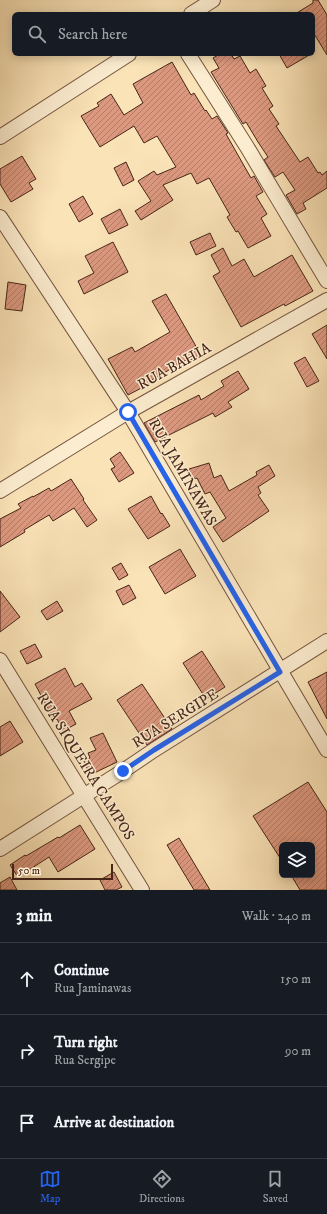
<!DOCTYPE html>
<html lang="en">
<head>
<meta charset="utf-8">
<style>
  :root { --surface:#171b24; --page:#20242c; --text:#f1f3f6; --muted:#9ea1a6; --line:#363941; --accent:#2563eb }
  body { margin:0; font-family:"IM FELL DW Pica",serif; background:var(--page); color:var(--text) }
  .controls { position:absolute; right:12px; bottom:12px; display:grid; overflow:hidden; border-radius:6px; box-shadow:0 2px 10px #0003 }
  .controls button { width:36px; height:36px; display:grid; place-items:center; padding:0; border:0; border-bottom:1px solid var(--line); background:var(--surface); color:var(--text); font:20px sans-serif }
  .scale { position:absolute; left:12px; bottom:10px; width:101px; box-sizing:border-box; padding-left:4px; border:2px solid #472517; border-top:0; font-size:11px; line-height:14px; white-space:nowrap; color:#472517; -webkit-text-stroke:3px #fcedd0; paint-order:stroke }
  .stop { position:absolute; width:12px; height:12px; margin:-9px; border:3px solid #2563eb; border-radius:50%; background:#fff }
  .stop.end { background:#2563eb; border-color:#fff; box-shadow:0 1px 4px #0008 }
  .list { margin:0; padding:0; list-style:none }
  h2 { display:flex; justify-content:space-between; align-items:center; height:52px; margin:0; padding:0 16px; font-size:17px }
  h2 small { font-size:13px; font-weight:400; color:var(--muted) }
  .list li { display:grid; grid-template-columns:26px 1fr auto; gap:12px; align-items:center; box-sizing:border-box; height:72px; padding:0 16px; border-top:1px solid var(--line) }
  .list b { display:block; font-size:15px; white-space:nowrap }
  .list p { margin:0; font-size:13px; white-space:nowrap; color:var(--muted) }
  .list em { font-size:13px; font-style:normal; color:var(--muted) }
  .icon { flex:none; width:22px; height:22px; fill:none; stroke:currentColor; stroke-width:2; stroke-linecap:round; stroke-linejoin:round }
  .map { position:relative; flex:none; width:327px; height:890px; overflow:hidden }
  .search { position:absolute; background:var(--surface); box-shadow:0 2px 10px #0003; left:12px; right:12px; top:12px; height:44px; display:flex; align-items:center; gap:10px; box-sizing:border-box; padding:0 14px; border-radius:6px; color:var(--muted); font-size:15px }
  .sheet { height:268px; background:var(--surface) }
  nav { display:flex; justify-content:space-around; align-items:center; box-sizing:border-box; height:56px; border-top:1px solid var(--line); background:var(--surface); font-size:11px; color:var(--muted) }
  nav a { display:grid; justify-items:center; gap:2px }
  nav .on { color:var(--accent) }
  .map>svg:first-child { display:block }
  .building { fill:url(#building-hatch); stroke:#472517 }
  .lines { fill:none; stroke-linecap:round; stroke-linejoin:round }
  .minor-casing { stroke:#74543f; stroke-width:16 }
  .minor { stroke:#fcedd0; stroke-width:14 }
  .route { stroke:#2563eb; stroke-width:5 }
  .labels { text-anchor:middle; stroke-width:3; stroke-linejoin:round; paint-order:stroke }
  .street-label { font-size:15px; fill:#472517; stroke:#fcedd0 }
</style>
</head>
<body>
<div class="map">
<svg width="327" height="890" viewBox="0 0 327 890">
  <defs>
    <pattern id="building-hatch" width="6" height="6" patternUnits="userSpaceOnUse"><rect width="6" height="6" fill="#dd9980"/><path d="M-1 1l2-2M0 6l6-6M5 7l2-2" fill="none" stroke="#b57d68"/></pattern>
  </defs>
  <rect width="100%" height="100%" fill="#fae3b7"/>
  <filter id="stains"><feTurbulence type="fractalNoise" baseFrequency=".005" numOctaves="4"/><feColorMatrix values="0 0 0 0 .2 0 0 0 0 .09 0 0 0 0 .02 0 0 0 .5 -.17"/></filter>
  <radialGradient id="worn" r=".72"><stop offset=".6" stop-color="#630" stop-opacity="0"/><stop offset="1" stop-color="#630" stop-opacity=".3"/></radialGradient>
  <g class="building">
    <polygon points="313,0 318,0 327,15 327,55 313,32 313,14 295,14 313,3"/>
    <polygon points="220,54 231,54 234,59 240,56 250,73 256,69 266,86 262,88 273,106 269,109 279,124 276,126 300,162 308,157 318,173 320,172 322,175 327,171 327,188 303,203 306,209 297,214 286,195 295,190 283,172 275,177 264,160 268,157 258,142 246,122 243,124 211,72 219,68 213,58"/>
    <polygon points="279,54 311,54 287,68"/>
    <polygon points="172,62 191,95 194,93 205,111 206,110 212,119 217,116 228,133 226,134 251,178 254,176 263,192 256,196 267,214 261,218 271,236 248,248 238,231 236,232 227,217 230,215 209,178 197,184 191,173 163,185 173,200 141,220 135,211 151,201 138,181 154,171 157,175 176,167 157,136 144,143 134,126 100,147 81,116 99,106 97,103 111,94 124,115 143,103 133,84"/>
    <polygon points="22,156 36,179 29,183 33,189 11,202 0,184 0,169"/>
    <polygon points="126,162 134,180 123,186 114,168"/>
    <polygon points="83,196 93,214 79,222 69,204"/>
    <polygon points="120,209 128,225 109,234 101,219"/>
    <polygon points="210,233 216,246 196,255 190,242"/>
    <polygon points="113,242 128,272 84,294 78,281 94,273 85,256"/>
    <polygon points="223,248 232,266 244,259 254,277 292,255 313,291 285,306 284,304 241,327 213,276 220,272 211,255"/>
    <polygon points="8,282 26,285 22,311 5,309"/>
    <polygon points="166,294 201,355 187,362 186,360 150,381 151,383 128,395 108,359 132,347 135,352 170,332 152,301"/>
    <polygon points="327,325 327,359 312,334"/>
    <polygon points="305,357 319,381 307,387 294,363"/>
    <polygon points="238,371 249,389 228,402 232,407 215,417 213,413 155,442 144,423 199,395 201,400 224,386 221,381"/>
    <polygon points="120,452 134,473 119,482 111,469 115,467 110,459"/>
    <polygon points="209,463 214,478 221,475 229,491 257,475 256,472 269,465 275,476 258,487 261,493 258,495 269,511 223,542 213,527 226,518 210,492 205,494 197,478 192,479 189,469"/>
    <polygon points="71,479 84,499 83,500 97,520 87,527 74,508 53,521 49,515 24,530 25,532 0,547 0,519 21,508 18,504 33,496 33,497 49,488 51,491"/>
    <polygon points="151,496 161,514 162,513 170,526 148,539 128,509"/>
    <polygon points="180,549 196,576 165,594 149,567"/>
    <polygon points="121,563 128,575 119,580 112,568"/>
    <polygon points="129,585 136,598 123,605 116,591"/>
    <polygon points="0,591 20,617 0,632"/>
    <polygon points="57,601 63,611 47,620 41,611"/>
    <polygon points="35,644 42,657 27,664 20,651"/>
    <polygon points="202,651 225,687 206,699 183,663"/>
    <polygon points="65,668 75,687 82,683 92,699 69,711 76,724 63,731 57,719 54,720 35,684"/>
    <polygon points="327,672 327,719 308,682"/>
    <polygon points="142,684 172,729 147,745 117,700"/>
    <polygon points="10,721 23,742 0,756 0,727"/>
    <polygon points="103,733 117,762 90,775 84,761 90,758 88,753 96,750 90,738"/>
    <polygon points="308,782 327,812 327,890 300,890 291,875 312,875 312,845 282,845 282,861 253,816"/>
    <polygon points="80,825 95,849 58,872 49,857 18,877 10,865 25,855 26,856 58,837 59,838"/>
    <polygon points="179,838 210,890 194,890 167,845"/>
    <polygon points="114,872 122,887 116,890 105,890 100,880"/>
    <polygon points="10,877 17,890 0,890 0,883"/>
  </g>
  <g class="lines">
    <defs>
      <g id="minor">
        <polyline points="191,14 213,0"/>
        <polyline points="188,54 247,147 327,281"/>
        <polyline points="0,137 129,54"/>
        <polyline points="0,217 128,412 327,750"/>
        <polyline points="0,491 128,412 327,300"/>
        <polyline points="0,660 142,890"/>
        <polyline points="0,849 123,771 154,750 327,641"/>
      </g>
    </defs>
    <use href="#minor" class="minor-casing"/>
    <use href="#minor" class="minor"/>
  </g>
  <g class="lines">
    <polyline class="route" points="123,771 154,750 280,672 128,412"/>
  </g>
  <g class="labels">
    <g class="street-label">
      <text transform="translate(174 366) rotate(-29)" y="5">RUA BAHIA</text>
      <text transform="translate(183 472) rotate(60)" y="5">RUA JAMINAWAS</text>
      <text transform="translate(175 718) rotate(-32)" y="5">RUA SERGIPE</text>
      <text transform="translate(86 766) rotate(58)" y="5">RUA SIQUEIRA CAMPOS</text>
    </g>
  </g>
  <rect width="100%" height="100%" filter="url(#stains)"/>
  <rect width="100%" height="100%" fill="url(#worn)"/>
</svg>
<div class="controls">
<button><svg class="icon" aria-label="layers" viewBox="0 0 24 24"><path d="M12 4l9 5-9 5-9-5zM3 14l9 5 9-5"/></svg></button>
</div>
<div class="scale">50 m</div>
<div class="stop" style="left:128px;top:412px"></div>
<div class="stop end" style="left:123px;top:771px"></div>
<div class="search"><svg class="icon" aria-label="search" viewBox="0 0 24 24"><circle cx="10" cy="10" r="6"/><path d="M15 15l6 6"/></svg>Search here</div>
</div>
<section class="sheet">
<h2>3 min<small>Walk · 240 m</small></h2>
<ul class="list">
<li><svg class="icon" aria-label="ahead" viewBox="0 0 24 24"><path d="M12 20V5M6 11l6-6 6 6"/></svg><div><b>Continue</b><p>Rua Jaminawas</p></div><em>150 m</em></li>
<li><svg class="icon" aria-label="right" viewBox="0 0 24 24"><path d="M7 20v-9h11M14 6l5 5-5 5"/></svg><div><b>Turn right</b><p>Rua Sergipe</p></div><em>90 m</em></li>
<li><svg class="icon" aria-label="arrive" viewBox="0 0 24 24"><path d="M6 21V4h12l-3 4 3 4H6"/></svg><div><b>Arrive at destination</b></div></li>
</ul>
</section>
<nav>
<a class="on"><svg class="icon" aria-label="map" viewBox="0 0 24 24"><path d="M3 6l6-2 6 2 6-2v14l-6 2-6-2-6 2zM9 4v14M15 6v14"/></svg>Map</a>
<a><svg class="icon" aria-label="directions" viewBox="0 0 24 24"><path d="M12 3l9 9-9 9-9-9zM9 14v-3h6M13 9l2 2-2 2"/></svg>Directions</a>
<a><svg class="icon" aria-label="saved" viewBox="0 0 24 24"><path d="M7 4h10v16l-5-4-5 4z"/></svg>Saved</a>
</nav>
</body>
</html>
